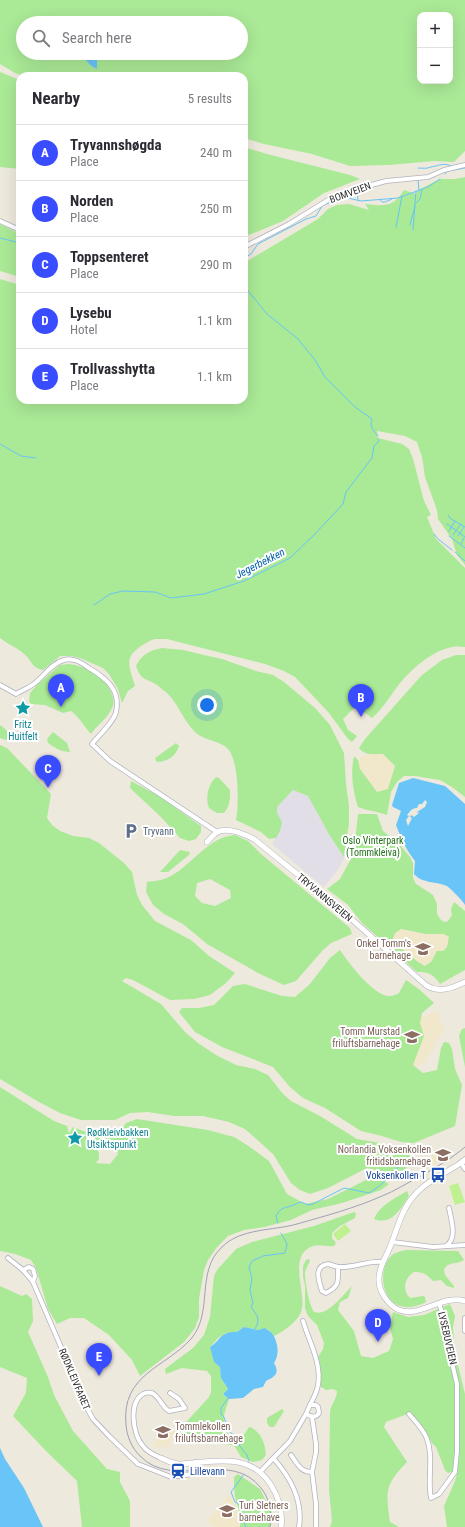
<!DOCTYPE html>
<html lang="en">
<head>
<meta charset="utf-8">
<style>
  :root { --surface:#fff; --page:#f2f2f3; --text:#2b2b33; --muted:#7c7c81; --line:#e1e1e2; --accent:#3a4cff }
  body { margin:0; font-family:"Roboto Condensed",sans-serif; background:var(--page); color:var(--text) }
  .controls { position:absolute; right:12px; top:12px; display:grid; overflow:hidden; border-radius:8px; box-shadow:0 4px 16px #0002 }
  .controls button { width:36px; height:36px; display:grid; place-items:center; padding:0; border:0; border-bottom:1px solid var(--line); background:var(--surface); color:var(--text); font:20px sans-serif }
  .you { position:absolute; left:207px; top:705px; width:14px; height:14px; margin:-10px; border:3px solid #fff; border-radius:50%; background:#1a73e8; box-shadow:0 0 0 6px #1a73e833 }
  .badge { display:grid; place-items:center; width:26px; height:26px; border-radius:50%; background:var(--accent); color:#fff; font-size:13px; font-weight:700 }
  .pin { position:absolute; translate:-50% -33px; filter:drop-shadow(0 1px 2px #0008) }
  .pin::after { content:''; position:absolute; top:21px; width:14px; height:12px; background:inherit; clip-path:polygon(0 0,100% 0,50% 100%) }
  .list { margin:0; padding:0; list-style:none }
  h2 { display:flex; justify-content:space-between; align-items:center; height:52px; margin:0; padding:0 16px; font-size:17px }
  h2 small { font-size:13px; font-weight:400; color:var(--muted) }
  .list li { display:grid; grid-template-columns:26px 1fr auto; gap:12px; align-items:center; box-sizing:border-box; height:56px; padding:0 16px; border-top:1px solid var(--line) }
  .list b { display:block; font-size:15px; white-space:nowrap }
  .list p { margin:0; font-size:13px; white-space:nowrap; color:var(--muted) }
  .list em { font-size:13px; font-style:normal; color:var(--muted) }
  .icon { flex:none; width:22px; height:22px; fill:none; stroke:currentColor; stroke-width:2; stroke-linecap:round; stroke-linejoin:round }
  .map { position:relative; flex:none; width:465px; height:1527px; overflow:hidden }
  .search { position:absolute; background:var(--surface); box-shadow:0 4px 16px #0002; left:16px; top:16px; width:232px; height:44px; display:flex; align-items:center; gap:10px; box-sizing:border-box; padding:0 14px; border-radius:22px; color:var(--muted); font-size:15px }
  .panel { position:absolute; background:var(--surface); box-shadow:0 4px 16px #0002; left:16px; top:72px; width:232px; height:332px; border-radius:12px }
  .map>svg:first-child { display:block }
  .industrial { fill:#e1dee7 }
  .education { fill:#f1e8cc }
  .green { fill:#aae996; fill-rule:evenodd }
  .pitch { fill:#bff191 }
  .water { fill:#69c4f7; fill-rule:evenodd }
  .lines { fill:none; stroke-linecap:round; stroke-linejoin:round }
  .stream { stroke:#69c4f7; stroke-width:1 }
  .minor-casing { stroke:#b1b2c0; stroke-width:5.5 }
  .tertiary-casing { stroke:#b1b2c0; stroke-width:6 }
  .secondary-casing { stroke:#b1b2c0; stroke-width:7 }
  .minor { stroke:#fff; stroke-width:4 }
  .tertiary { stroke:#fff; stroke-width:5 }
  .secondary { stroke:#fff; stroke-width:5.5 }
  .rail { stroke:#9fa0b7; stroke-width:1 }
  .labels { text-anchor:middle; stroke-width:4; stroke-linejoin:round; paint-order:stroke }
  .street-label { font-size:10px; fill:#2c2c2c; stroke:#fff }
  .culture-label { font-size:10px; fill:#0d838f; stroke:#fff }
  .service-label { font-size:10px; fill:#4e5e75; stroke:#fff; text-anchor:start }
  .park-label { font-size:10px; fill:#1f6f15; stroke:#fff }
  .education-label { font-size:10px; fill:#785e54; stroke:#fff; text-anchor:end }
  .transit-label { font-size:10px; fill:#164399; stroke:#fff; text-anchor:end }
  .water-label { font-size:11px; font-style:italic; fill:#0460a8; stroke:#fff }
</style>
</head>
<body>
<div class="map">
<svg width="465" height="1527" viewBox="0 0 465 1527">
  <rect width="100%" height="100%" fill="#eee9dd"/>
  <polygon class="industrial" points="293,790 308,796 330,836 344,857 339,868 324,887 272,844 280,831 277,813 277,807"/>
  <g class="education">
    <polygon points="369,754 383,754 395,766 388,789 377,792 360,769 358,763 361,757"/>
    <polygon points="401,929 426,934 444,934 449,937 447,947 443,951 437,951 431,962 425,966 418,962 391,941 395,933"/>
    <polygon points="437,1011 444,1030 424,1063 413,1069 404,1023"/>
    <polygon points="442,1150 442,1152 444,1151 447,1154 451,1153 451,1155 431,1166 430,1160 431,1156"/>
    <polygon points="168,1425 176,1431 167,1449 161,1446 155,1448 153,1446 157,1440 157,1434"/>
    <polygon points="231,1493 234,1504 237,1506 240,1515 240,1527 214,1527 211,1525 206,1521"/>
  </g>
  <g class="green">
    <path d="M0,0H465V151L454,162L434,161L389,165L350,166L312,154L264,144L244,138V76H24L15,73L0,64ZM420,15H450V81H420ZM23,23H241V53H100L97,61V69C87,65 87,59 79,53H23Z"/>
    <polygon points="0,72 20,80 20,169 0,167"/>
    <polygon points="244,147 267,154 350,175 360,179 324,193 283,221 244,237"/>
    <path d="M465,177V565L457,555L452,539L438,519L437,510L425,477L422,457L417,442L405,436L377,431L378,438L402,444L409,449L413,459L424,501L431,515L427,517L436,539L465,568V647C461,647 456,646 452,647C431,651 410,670 397,687C389,698 382,709 372,718L356,706L343,719L348,730L357,736L352,742L348,739L329,713L314,697L295,677L284,671L265,664L167,639C163,639 159,639 155,639C147,641 132,651 130,658C127,666 133,678 135,686L128,691L122,703L118,689L109,674L103,668L80,658L71,656H60L43,670C30,667 33,661 24,654C17,647 7,644 0,638V279L20,285V400H244V263L318,219L328,209L337,205L349,204L369,210L365,204C384,206 393,208 404,190L416,194L418,190L440,179H455Z"/>
    <polygon points="0,224 20,234 20,277 0,271"/>
    <path d="M162,648L183,650L204,655L222,659L256,671L273,675L284,682L315,708L330,725L344,753L346,784L349,806V823L344,857L330,836L308,796L293,790L277,807V813L282,822L280,831L276,838L269,839L261,832L236,820C239,805 239,761 228,749C221,741 206,741 196,733C184,722 178,703 167,693C164,691 161,688 157,685C146,678 141,681 136,666C141,655 150,650 162,648Z"/>
    <path d="M456,655H465V797L452,787L440,780L415,776H404L397,782L391,792L387,815C377,811 368,811 358,807C353,791 350,774 354,756L358,760L360,769L377,792L388,789L395,766L383,754C374,754 365,756 359,748L365,739L422,675L442,660Z"/>
    <path d="M69,664C86,666 104,676 111,692C113,697 115,703 112,708C108,718 97,725 91,734C83,725 81,719 71,711L63,713L45,705L31,704L29,701L30,693L37,685L60,665Z"/>
    <path d="M0,725C7,730 11,734 12,742L0,738Z"/>
    <path d="M53,732L67,743L70,752C61,752 55,748 48,743L47,739Z"/>
    <path d="M176,743L179,746C176,756 168,761 158,762L156,761L155,758Z"/>
    <polygon points="0,745 7,748 51,794 47,818 52,825 60,831 73,836 89,838 99,843 124,863 132,872 137,895 142,905 155,921 191,940 209,956 235,973 226,983 210,995 194,999 170,1000 133,980 126,978 122,981 161,1004 185,1032 198,1043 216,1055 236,1065 255,1069 268,1075 283,1094 291,1101 320,1116 357,1139 380,1143 395,1148 408,1154 413,1161 404,1170 388,1173 367,1168 328,1188 310,1194 300,1190 291,1183 273,1154 245,1129 229,1122 203,1116 174,1116 148,1112 130,1113 115,1120 81,1120 60,1113 39,1102 0,1079"/>
    <path d="M216,777L219,778L230,790C230,799 230,806 224,813H217L209,808C205,798 208,784 216,777Z"/>
    <polygon points="131,781 159,796 201,826 201,832 196,839 189,841 180,838 161,817 130,788"/>
    <path d="M358,814H377L383,831L399,844L410,857L413,863V878L416,884L433,895L437,904V914L441,920L445,922L448,921L452,915L451,909L454,902L465,911V970L440,984C433,974 429,972 417,972L362,923L348,905L327,889L340,879L352,857L355,841ZM401,929L426,934H444L449,937L447,947L443,951H437L431,962L425,966L418,962L392,941L395,933Z"/>
    <path d="M235,835L248,841L261,854L350,928L352,934L331,943L323,950L296,981L284,985L258,973L207,944L183,924L164,914L153,905L146,892L147,882C155,881 164,880 171,876C193,864 208,837 235,835ZM210,879L230,890L231,898L215,906L202,903L195,896L197,883Z"/>
    <polygon points="180,850 190,852 189,855 168,872 160,872"/>
    <path d="M340,950C348,962 374,997 390,996C393,996 397,994 399,993L406,980L420,990L434,1003L422,1013L420,1023L424,1036L413,1065L423,1073L437,1070L441,1048L444,1042L449,1043L452,1049L455,1069L462,1085L455,1126L414,1143L401,1142L382,1136L361,1131L325,1108L303,1098L290,1087L273,1067L222,1047L195,1032L179,1012L182,1008H199L214,1005L233,986L245,984L282,996L295,997L310,984L330,958Z"/>
    <polygon points="465,1028 465,1067 459,1036 462,1029"/>
    <path d="M0,1087L54,1121L67,1126L69,1133L73,1127L83,1131H120L126,1123L137,1119L208,1130L234,1137L247,1145L269,1161L287,1194L305,1204L328,1199L370,1178L382,1180L389,1184L381,1190L342,1203L312,1210L291,1220L264,1227L244,1230L228,1236L217,1247L208,1260L204,1270L199,1299V1317L195,1328L184,1342L140,1376L132,1360L109,1335L84,1318H70L57,1324L48,1309L36,1268L31,1260L15,1254L0,1251ZM107,1143L116,1147L118,1154L110,1164L96,1163L99,1159V1153L95,1146Z"/>
    <path d="M407,1191L409,1196C401,1208 392,1226 374,1219C380,1205 394,1199 407,1191Z"/>
    <path d="M354,1212L356,1214L355,1218L340,1226L332,1233V1238L336,1243L334,1246C327,1247 319,1244 313,1246C286,1255 308,1295 301,1312C298,1321 283,1332 274,1336L272,1333L267,1329L258,1330L244,1327L237,1332L226,1333L218,1338L210,1347L217,1364L220,1367L222,1380L228,1389L223,1394L229,1399C224,1416 221,1417 228,1434C230,1438 229,1440 233,1442C241,1439 245,1434 249,1427H250C262,1432 265,1444 266,1455L262,1460L253,1462L241,1457L235,1447L232,1445L223,1444L209,1440L199,1441L181,1435L180,1431L181,1428L209,1397L211,1392V1376L207,1371L182,1368L166,1374L165,1369L193,1348L204,1335L210,1317L214,1276L217,1270L236,1249L252,1242L314,1226Z"/>
    <path d="M406,1250L458,1251L464,1260C456,1265 448,1261 444,1270L445,1275L454,1286V1288L447,1286L441,1280L433,1281C426,1274 424,1272 414,1272C404,1278 402,1291 410,1298L423,1296L425,1297L426,1302C420,1305 412,1308 405,1307C382,1305 376,1270 392,1255C396,1252 402,1251 406,1250Z"/>
    <path d="M309,1259L310,1261C308,1265 306,1268 305,1273C305,1282 309,1305 314,1312C327,1317 343,1295 352,1286L348,1298L340,1302L338,1310L354,1331L361,1356L373,1358L389,1351L393,1339L390,1328L393,1312L408,1317L424,1315L450,1304L455,1316L453,1327L455,1353L465,1394V1527H447L444,1506L455,1481L458,1470L448,1473L445,1470L436,1447L432,1443L426,1432L410,1413L386,1422L384,1427L407,1462C384,1486 386,1491 390,1522L399,1527H330L332,1521L329,1490L330,1412C331,1404 337,1399 337,1391L333,1389L326,1390L321,1387L318,1357L323,1349L324,1343L317,1325L308,1316L305,1308V1285L303,1277V1266L306,1260Z"/>
    <polygon points="0,1286 22,1296 26,1294 32,1299 33,1321 28,1332 48,1377 54,1395 73,1431 107,1469 120,1472 120,1482 130,1501 130,1527 82,1527 77,1481 46,1451 13,1416 26,1393 27,1378 0,1367"/>
    <polygon points="282,1409 284,1411 274,1427 270,1427 267,1423 267,1418"/>
    <path d="M238,1474L260,1489L274,1517L270,1527H240C241,1517 239,1510 236,1501C234,1493 234,1485 234,1477Z"/>
  </g>
  <g class="pitch">
    <polygon points="458,1183 465,1202 455,1205 449,1186"/>
    <polygon points="345,1224 351,1231 338,1241 333,1234"/>
  </g>
  <g class="water">
    <path d="M79,53H100L97,61V69C87,65 87,59 79,53Z"/>
    <path d="M413,778L445,786L465,804V905C462,900 451,889 447,886C436,881 423,884 414,874L415,861C405,848 402,840 396,825L401,811L393,807L392,805L399,783ZM425,800L427,802L425,807L417,812L416,813L418,812L419,813L414,817L411,815L410,817L412,818L408,826L406,820L409,816L407,815C410,812 411,808 417,808L419,804H422Z"/>
    <path d="M244,1327L258,1330L265,1328L272,1333C278,1342 280,1354 274,1363C280,1373 275,1377 266,1381L263,1387L254,1389L243,1398L229,1399L223,1394L228,1389L221,1378L220,1367L214,1362L210,1347C221,1340 220,1331 237,1332Z"/>
    <polygon points="0,1448 5,1459 24,1488 43,1527 0,1527"/>
  </g>
  <g class="lines">
    <g class="stream">
      <path d="M418,168C422,168 427,169 431,167C438,166 444,162 451,166"/>
      <polyline points="445,174 448,171 465,168"/>
      <polyline points="418,180 419,190"/>
      <polyline points="348,189 357,187"/>
      <polyline points="357,191 358,200"/>
      <polyline points="380,200 382,202 385,202 392,199"/>
      <polyline points="416,203 420,199 422,190"/>
      <polyline points="410,225 415,206"/>
      <polyline points="396,227 402,196"/>
      <polyline points="413,230 416,191"/>
      <polyline points="0,238 20,243"/>
      <polyline points="244,258 251,254 258,244 306,219 316,216 322,206 337,199 348,198 361,201 398,198 428,187 440,179"/>
      <path d="M244,286L267,314L298,339L315,360L325,377L355,407L372,419C369,427 374,431 378,436"/>
      <polyline points="0,444 21,456 36,458"/>
      <polyline points="448,515 451,519 465,527"/>
      <polyline points="447,524 465,537"/>
      <polyline points="449,531 455,521"/>
      <polyline points="434,534 438,539 452,550"/>
      <polyline points="453,535 461,524"/>
      <polyline points="449,536 465,548"/>
      <polyline points="458,536 464,527"/>
      <polyline points="461,544 464,538"/>
      <polyline points="455,552 465,561"/>
      <polyline points="94,605 110,594 123,591 155,592 171,598 204,594 244,581 290,558 315,534 343,504 346,492 372,458 374,446 379,441 378,439"/>
      <polyline points="388,1177 404,1162"/>
      <path d="M278,1223L276,1216C280,1208 284,1208 291,1206C295,1205 297,1203 301,1202L308,1205L313,1204L344,1188L369,1193L378,1187L386,1180"/>
      <path d="M255,1329C261,1319 257,1315 251,1307L253,1303L250,1290L252,1279L249,1267L252,1261L263,1256L285,1253L287,1244L281,1233"/>
      <polyline points="228,1398 221,1408 221,1414 224,1417 228,1430 240,1441 239,1445 247,1455 249,1461"/>
      <polyline points="244,1474 231,1492 235,1502 241,1505 243,1520 246,1527"/>
    </g>
    <defs>
      <g id="minor">
        <polyline points="0,221 20,230"/>
        <polyline points="244,247 289,224 328,200 342,193 386,181 428,177 444,170 465,165"/>
        <path d="M0,685L16,694C22,690 29,688 35,683C44,676 52,663 64,660C73,657 82,663 89,668C106,678 121,690 116,712C114,722 99,735 92,744L110,761L217,832"/>
        <polyline points="461,1163 465,1169"/>
        <polyline points="392,1242 433,1247 465,1245"/>
        <path d="M446,1246C458,1238 451,1220 449,1208"/>
        <polyline points="8,1258 23,1270 33,1282 88,1410 93,1419 109,1436 138,1464 171,1477 192,1474 194,1470 195,1462"/>
        <path d="M328,1264L338,1267C338,1281 340,1286 326,1293L322,1291C319,1281 313,1266 328,1264Z"/>
        <path d="M338,1267C355,1268 369,1260 383,1262"/>
        <polyline points="23,1270 29,1267 33,1269 35,1276 33,1282"/>
        <polyline points="465,1318 465,1331"/>
        <path d="M303,1321C309,1341 322,1364 318,1385C317,1392 313,1399 310,1405"/>
        <path d="M409,1414C415,1421 424,1430 427,1439C434,1458 427,1479 431,1498L439,1494L455,1472L457,1451V1384L448,1346L445,1322L439,1303"/>
        <polyline points="312,1417 316,1444 316,1452 312,1472 316,1504 316,1527"/>
        <path d="M291,1455C297,1463 300,1472 312,1472"/>
        <path d="M161,1458C154,1455 147,1452 143,1446C133,1435 128,1403 143,1394C145,1393 149,1392 152,1393C159,1396 162,1407 169,1411L185,1408L179,1399L170,1393"/>
        <path d="M274,1459C290,1477 303,1501 299,1527"/>
        <path d="M260,1472L290,1441L306,1414L310,1405H316L318,1407L319,1413C316,1418 311,1417 306,1414"/>
      </g>
      <g id="tertiary">
        <path d="M207,842C210,839 212,836 216,833C226,826 244,834 254,839L339,908L427,986C440,993 453,988 465,982"/>
        <path d="M461,1163C445,1173 425,1182 413,1197C401,1211 397,1230 390,1247C386,1257 379,1267 379,1278C378,1291 388,1305 399,1310C420,1318 443,1294 465,1301"/>
        <path d="M161,1458L170,1462L178,1464C212,1463 249,1450 271,1485C279,1498 283,1513 281,1527"/>
      </g>
      <polyline id="secondary" points="461,1163 465,1160"/>
    </defs>
    <use href="#minor" class="minor-casing"/>
    <use href="#tertiary" class="tertiary-casing"/>
    <use href="#secondary" class="secondary-casing"/>
    <use href="#minor" class="minor"/>
    <use href="#tertiary" class="tertiary"/>
    <use href="#secondary" class="secondary"/>
    <path class="rail" d="M270,1527C272,1513 270,1499 261,1488C230,1448 174,1491 140,1456C132,1448 127,1437 126,1425C121,1374 165,1368 191,1339C214,1312 195,1272 222,1247C241,1228 272,1231 297,1224C325,1216 355,1208 382,1196C395,1191 407,1183 419,1177C435,1168 451,1159 465,1147"/>
  </g>
  <defs>
    <symbol id="sight-bare" viewBox="-9 -9 18 18"><path d="M0-6L1.8-2.2L6-1.7L2.9 1.2L3.7 5.4L0 3.3L-3.7 5.4L-2.9 1.2L-6-1.7L-1.8-2.2Z" fill="#0f9aa8" stroke="#fff" stroke-width="2.5" paint-order="stroke"/></symbol>
    <symbol id="parking-bare" viewBox="-9 -9 18 18"><path d="M-3.5-5.5H1a3.5 3.5 0 0 1 0 7H-1V5.5H-3.5ZM-1-3.4V-.6H.8a1.4 1.4 0 0 0 0-2.8Z" fill="#5c6f8a" stroke="#fff" stroke-width="2.5" paint-order="stroke"/></symbol>
    <symbol id="school-bare" viewBox="-9 -9 18 18"><path d="M0-5L7-2L0 1L-7-2ZM-4 1L0 2.5L4 1V4Q0 6-4 4Z" fill="#8d6e63" stroke="#fff" stroke-width="2.5" paint-order="stroke"/></symbol>
    <symbol id="bus-bare" viewBox="-9 -9 18 18"><path d="M-5-6H5V4H4V6H2V4H-2V6H-4V4H-5ZM-3.5-4V0h7V-4ZM-3.5 1.2v1.5H-2V1.2ZM2 1.2v1.5H3.5V1.2Z" fill="#1a4fb4" stroke="#fff" stroke-width="2.5" paint-order="stroke"/></symbol>
    <symbol id="station-bare" viewBox="-9 -9 18 18"><path d="M-3-6H3Q5-6 5-4V2Q5 4 3 4L4.5 6H3L1.5 4h-3L-3 6H-4.5L-3 4Q-5 4-5 2V-4Q-5-6-3-6ZM-3.5-4v3h7v-3ZM-3.5 1v1.5H-2V1ZM2 1v1.5H3.5V1Z" fill="#1a4fb4" stroke="#fff" stroke-width="2.5" paint-order="stroke"/></symbol>
  </defs>
  <g fill-rule="evenodd">
    <use href="#sight-bare" x="12" y="697" width="22" height="22"/>
    <use href="#parking-bare" x="120" y="820" width="22" height="22"/>
    <use href="#school-bare" x="412" y="938" width="22" height="22"/>
    <use href="#school-bare" x="401" y="1026" width="22" height="22"/>
    <use href="#sight-bare" x="64" y="1127" width="22" height="22"/>
    <use href="#school-bare" x="432" y="1144" width="22" height="22"/>
    <use href="#bus-bare" x="427" y="1164" width="22" height="22"/>
    <use href="#school-bare" x="152" y="1421" width="22" height="22"/>
    <use href="#station-bare" x="167" y="1460" width="22" height="22"/>
    <use href="#school-bare" x="216" y="1500" width="22" height="22"/>
  </g>
  <g class="labels">
    <g class="street-label">
      <text transform="translate(350 192) rotate(-20)" y="4">BOMVEIEN</text>
      <text transform="translate(325 897) rotate(40)" y="4">TRYVANNSVEIEN</text>
      <text transform="translate(448 1338) rotate(77)" y="4">LYSEBUVEIEN</text>
      <text transform="translate(75 1379) rotate(67)" y="4">RØDKLEIVFARET</text>
    </g>
    <g class="culture-label">
      <text x="23" y="728">Fritz<tspan x="23" dy="12">Huitfelt</tspan></text>
      <text x="87" y="1136" text-anchor="start">Rødkleivbakken<tspan x="87" dy="12">Utsiktspunkt</tspan></text>
    </g>
    <g class="service-label">
      <text x="143" y="835">Tryvann</text>
    </g>
    <g class="park-label">
      <text x="373" y="844">Oslo Vinterpark<tspan x="373" dy="12">(Tommkleiva)</tspan></text>
    </g>
    <g class="education-label">
      <text x="411" y="947">Onkel Tomm's<tspan x="411" dy="12">barnehage</tspan></text>
      <text x="400" y="1035">Tomm Murstad<tspan x="400" dy="12">friluftsbarnehage</tspan></text>
      <text x="431" y="1153">Norlandia Voksenkollen<tspan x="431" dy="12">fritidsbarnehage</tspan></text>
      <text x="175" y="1430" text-anchor="start">Tommlekollen<tspan x="175" dy="12">friluftsbarnehage</tspan></text>
      <text x="239" y="1509" text-anchor="start">Turi Sletners<tspan x="239" dy="12">barnehave</tspan></text>
    </g>
    <g class="transit-label">
      <text x="426" y="1179">Voksenkollen T</text>
      <text x="190" y="1475" text-anchor="start">Lillevann</text>
    </g>
    <g class="water-label">
      <text transform="translate(260 563) rotate(-27)" y="4">Jegerbekken</text>
    </g>
  </g>
</svg>
<div class="controls">
<button>+</button>
<button>−</button>
</div>
<div class="you"></div>
<div class="pin badge" style="left:61px;top:707px">A</div>
<div class="pin badge" style="left:361px;top:717px">B</div>
<div class="pin badge" style="left:48px;top:788px">C</div>
<div class="pin badge" style="left:378px;top:1342px">D</div>
<div class="pin badge" style="left:99px;top:1376px">E</div>
<div class="search"><svg class="icon" aria-label="search" viewBox="0 0 24 24"><circle cx="10" cy="10" r="6"/><path d="M15 15l6 6"/></svg>Search here</div>
<section class="panel">
<h2>Nearby<small>5 results</small></h2>
<ul class="list">
<li><span class="badge">A</span><div><b>Tryvannshøgda</b><p>Place</p></div><em>240 m</em></li>
<li><span class="badge">B</span><div><b>Norden</b><p>Place</p></div><em>250 m</em></li>
<li><span class="badge">C</span><div><b>Toppsenteret</b><p>Place</p></div><em>290 m</em></li>
<li><span class="badge">D</span><div><b>Lysebu</b><p>Hotel</p></div><em>1.1 km</em></li>
<li><span class="badge">E</span><div><b>Trollvasshytta</b><p>Place</p></div><em>1.1 km</em></li>
</ul>
</section>
</div>
</body>
</html>
